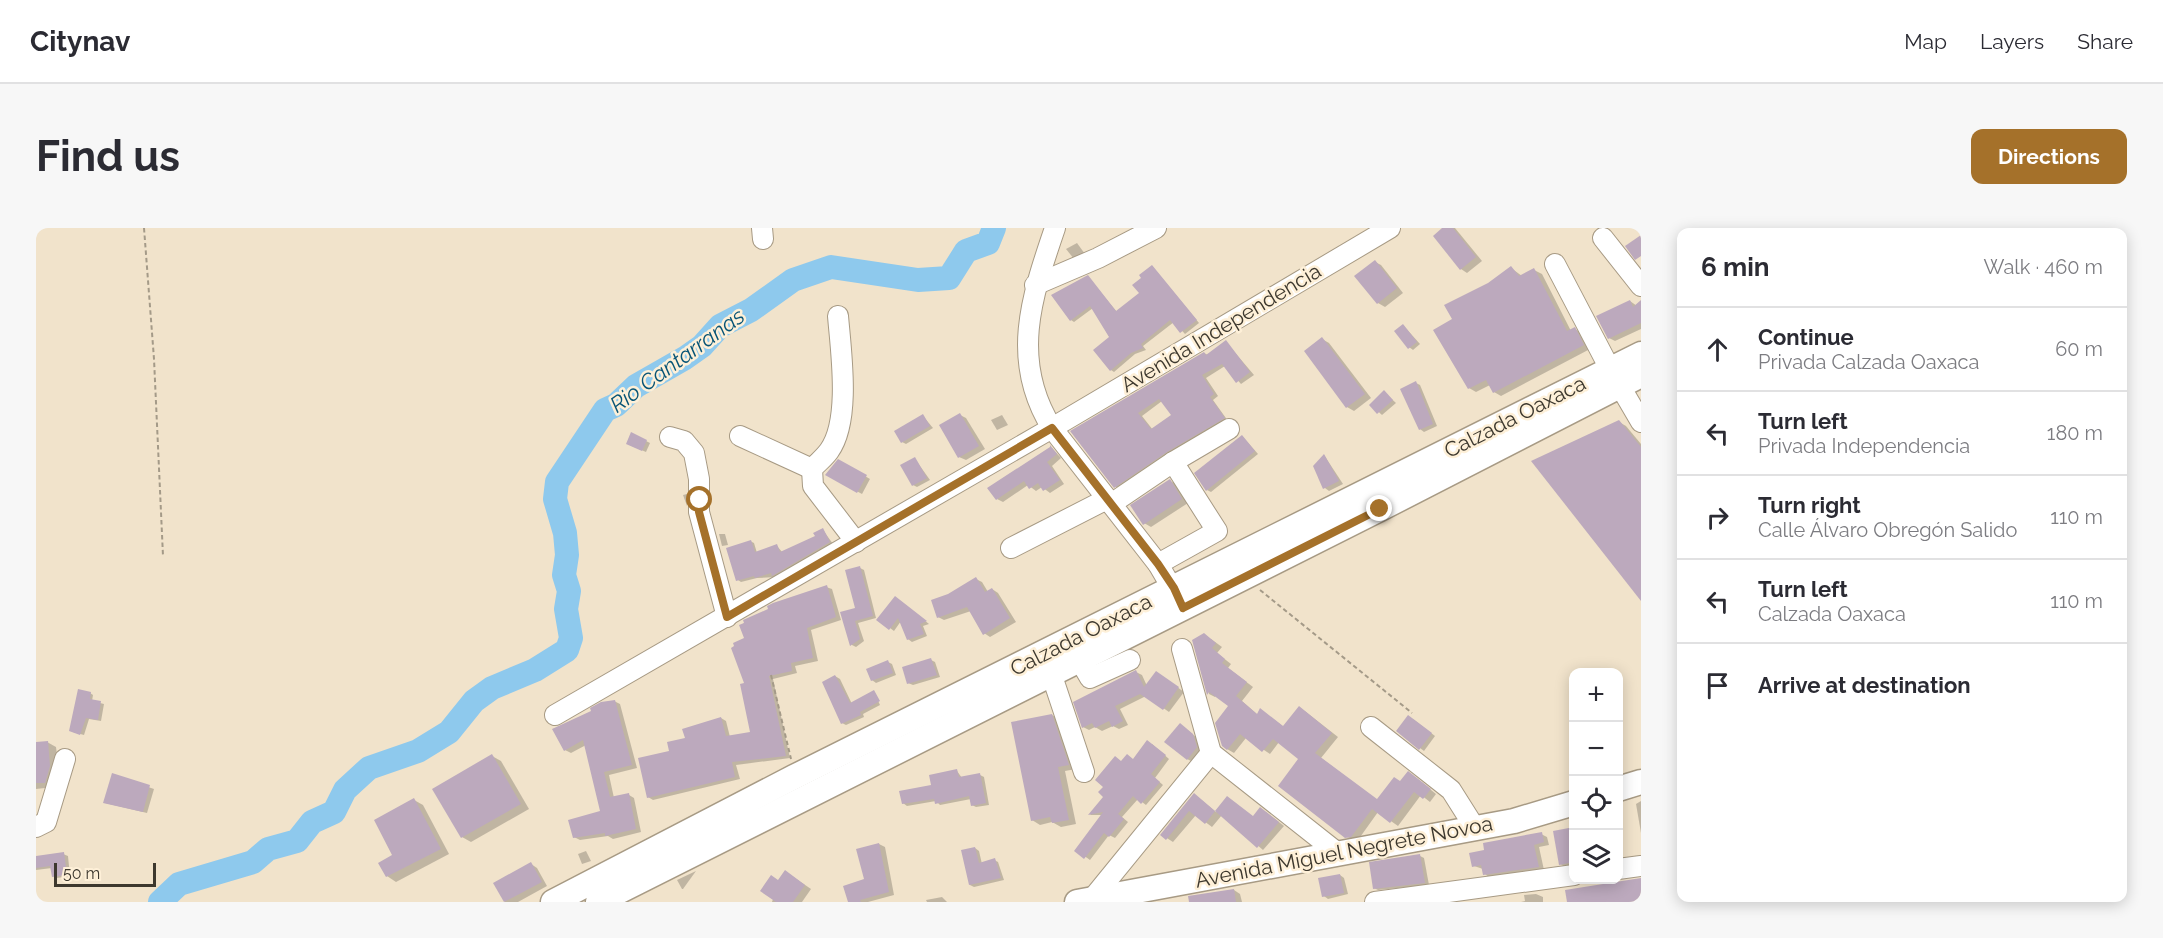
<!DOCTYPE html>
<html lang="en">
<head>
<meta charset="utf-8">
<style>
  :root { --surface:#fff; --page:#f7f7f7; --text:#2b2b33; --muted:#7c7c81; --line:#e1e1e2; --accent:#a5712a }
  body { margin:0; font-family:Raleway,sans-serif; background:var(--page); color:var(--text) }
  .controls { position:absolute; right:18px; bottom:18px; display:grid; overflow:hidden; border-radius:12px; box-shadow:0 3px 15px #0003 }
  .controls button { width:54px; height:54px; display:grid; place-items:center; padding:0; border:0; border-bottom:2px solid var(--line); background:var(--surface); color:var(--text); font:30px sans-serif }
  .scale { position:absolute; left:18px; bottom:15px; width:102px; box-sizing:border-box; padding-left:6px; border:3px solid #3d382e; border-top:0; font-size:16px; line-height:21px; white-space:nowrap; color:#3d382e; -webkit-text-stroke:4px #fef0d8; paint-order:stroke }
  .stop { position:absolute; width:18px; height:18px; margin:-14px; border:4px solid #a5712a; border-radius:50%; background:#fff }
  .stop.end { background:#a5712a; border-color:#fff; box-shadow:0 2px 6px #0008 }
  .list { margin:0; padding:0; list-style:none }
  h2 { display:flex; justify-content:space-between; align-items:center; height:78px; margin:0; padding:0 24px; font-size:26px }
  h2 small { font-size:20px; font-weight:400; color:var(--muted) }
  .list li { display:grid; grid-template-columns:39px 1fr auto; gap:18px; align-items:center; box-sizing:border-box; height:84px; padding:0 24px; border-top:2px solid var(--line) }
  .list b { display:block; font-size:22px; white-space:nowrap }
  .list p { margin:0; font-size:20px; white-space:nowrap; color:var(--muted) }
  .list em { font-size:20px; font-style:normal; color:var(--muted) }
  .icon { flex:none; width:33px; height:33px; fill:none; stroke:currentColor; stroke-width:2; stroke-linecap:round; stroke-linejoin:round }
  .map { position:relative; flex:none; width:1605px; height:674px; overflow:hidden; border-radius:12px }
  header { display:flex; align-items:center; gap:36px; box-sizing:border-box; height:84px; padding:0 30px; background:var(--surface); border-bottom:2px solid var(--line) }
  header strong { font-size:28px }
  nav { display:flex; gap:33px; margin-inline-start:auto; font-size:21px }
  .intro { display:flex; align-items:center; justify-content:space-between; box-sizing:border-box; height:144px; padding:0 36px }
  h1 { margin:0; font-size:42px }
  .button { padding:15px 27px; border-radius:12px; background:var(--accent); color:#fff; font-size:21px; font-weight:700 }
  main { display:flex; gap:36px; padding:0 36px }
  aside { flex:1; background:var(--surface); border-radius:12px; box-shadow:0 3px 15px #0003 }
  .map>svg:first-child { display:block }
  .shadow { fill:#0003; fill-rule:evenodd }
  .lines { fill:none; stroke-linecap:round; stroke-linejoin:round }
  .river { stroke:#8ec9ed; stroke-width:24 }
  .building { fill:#bca9bd; fill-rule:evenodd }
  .minor-casing { stroke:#a79a84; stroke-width:22 }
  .major-casing { stroke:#a79a84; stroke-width:27 }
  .path { stroke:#a49a88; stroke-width:2; stroke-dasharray:4.5 3; stroke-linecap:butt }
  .minor { stroke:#fff; stroke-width:20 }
  .major { stroke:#fff; stroke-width:24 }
  .route { stroke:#a5712a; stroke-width:8 }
  .labels { text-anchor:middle; stroke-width:5; stroke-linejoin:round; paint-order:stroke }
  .street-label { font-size:21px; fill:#3d382e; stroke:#fef0d8 }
  .water-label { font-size:22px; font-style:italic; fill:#075476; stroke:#fef0d8 }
</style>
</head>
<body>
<header>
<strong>Citynav</strong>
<nav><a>Map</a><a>Layers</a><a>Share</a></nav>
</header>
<div class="intro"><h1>Find us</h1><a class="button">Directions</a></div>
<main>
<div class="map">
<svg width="1605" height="674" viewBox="0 0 1605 674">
  <rect width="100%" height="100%" fill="#f1e3cb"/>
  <g class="shadow">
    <polygon points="1409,0 1419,0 1446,33 1431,45 1425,41"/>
    <polygon points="1041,15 1049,26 1038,31 1030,21"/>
    <polygon points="1339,34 1345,37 1367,65 1349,79 1342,75 1321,48"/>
    <polygon points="1116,38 1163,95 1149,106 1138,94 1107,118 1110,122 1099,126 1078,144 1075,142 1074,110 1057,80 1038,94 1035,92 1052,49 1081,84 1105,65"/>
    <polygon points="1475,40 1486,48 1498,42 1506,46 1535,103 1539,101 1546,105 1554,121 1465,168 1458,164 1454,157 1440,164 1433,160 1418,91 1453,56"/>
    <polygon points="1594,73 1601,78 1605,74 1605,101 1579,113 1573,110"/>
    <polygon points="1367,97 1384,116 1377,122 1373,119"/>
    <polygon points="1286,111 1293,115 1335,170 1318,183 1311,179 1270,124"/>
    <path d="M1190,114L1218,147L1205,156L1189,138L1170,150L1182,168L1177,172L1192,193L1083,261L1079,258L1036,204L1168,125L1172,127ZM1126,173L1137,187L1117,202L1106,188Z"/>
    <polygon points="1380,155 1384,157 1401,198 1388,204 1384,201"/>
    <polygon points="1348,164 1360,175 1346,187 1335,177"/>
    <polygon points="924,187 930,190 949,221 930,232 923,229"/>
    <polygon points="966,187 972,197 961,202 955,192"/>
    <polygon points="887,188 897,200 870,216 866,214"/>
    <polygon points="1583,194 1590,198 1605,216 1605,370"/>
    <polygon points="596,206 614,215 610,224 596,218"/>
    <polygon points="1207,209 1222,226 1175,264 1171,262"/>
    <polygon points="1016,220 1025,230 1016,238 1028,256 1014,265 1006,259 1000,263 992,257 967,274 961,271"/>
    <polygon points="1288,227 1307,256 1293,263 1289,260 1279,238"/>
    <polygon points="879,231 894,252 881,259 877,257"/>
    <polygon points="803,233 834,251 826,266 791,247"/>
    <polygon points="1134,253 1140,256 1152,275 1115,299 1108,295"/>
    <polygon points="651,266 652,266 651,278 647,267"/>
    <polygon points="787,302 797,316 741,349 721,350 705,354 702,352 714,313 718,315 721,325 741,318 747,325 781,309"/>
    <polygon points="683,306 689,306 692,317 686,318"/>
    <polygon points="824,340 828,342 840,390 822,395 828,413 820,419 816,417 806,385 821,381"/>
    <polygon points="940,351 946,354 952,364 956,361 962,365 980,394 954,409 948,405 935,383 908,392 902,389 913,367"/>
    <polygon points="790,359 796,361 805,392 775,402 782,433 759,438 761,445 737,451 754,530 700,537 704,551 617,572 612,569 635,524 650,511 685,490 690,493 694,509 716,505 710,456 710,411 705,398 711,392"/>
    <polygon points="863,372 893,396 887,398 891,408 876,414 872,411 865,393 858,403 854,400"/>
    <polygon points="1175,411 1186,419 1181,425 1195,436 1192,440 1217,459 1206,473 1222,487 1225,482 1248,499 1264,480 1270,484 1302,509 1285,530 1342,573 1365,554 1379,549 1400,566 1394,574 1385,567 1362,598 1342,584 1322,612 1310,609 1264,531 1243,514 1234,526 1210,510 1198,525 1191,521 1194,478 1180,467 1179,469 1173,466 1158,412"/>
    <polygon points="895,432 899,434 904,449 877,457 872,455"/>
    <polygon points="852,434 856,436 860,447 840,455 836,452"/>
    <polygon points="1100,444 1106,447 1111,458 1126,448 1148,464 1133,484 1110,468 1084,481 1092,497 1083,501 1077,498 1066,503 1059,499 1053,502 1047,499"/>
    <polygon points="799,448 804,451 816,476 838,464 844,477 827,486 828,489 810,497 806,495"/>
    <polygon points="54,465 57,467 56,473 68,476 65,493 53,491 48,507 37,504"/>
    <polygon points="578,473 584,476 601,540 573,547 578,570 593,567 598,570 605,604 577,611 572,608 544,612 538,609 566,584 550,517 535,525 529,522 557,484"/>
    <polygon points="1016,487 1024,492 1040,541 1029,543 1040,596 1025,599 1016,594 1004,597 996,592"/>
    <polygon points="1377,491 1399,508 1388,523 1384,520"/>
    <polygon points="1148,499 1161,510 1164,522 1155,533 1151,531"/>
    <polygon points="11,514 20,519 23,544 18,559 0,561 0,515"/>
    <polygon points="1116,516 1133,531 1119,550 1127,557 1110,577 1102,571 1086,589 1092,594 1079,610 1073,607 1054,632 1040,622 1066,587 1054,587 1069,569 1086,535 1098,532"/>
    <polygon points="456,528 465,533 493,581 435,614 426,609"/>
    <polygon points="921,543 926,550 944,547 948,549 953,577 940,579 936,577 935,571 904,577 900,573 871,578 867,575"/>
    <polygon points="77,547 118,561 111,585 69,575"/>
    <polygon points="1164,571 1180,584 1218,589 1230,584 1248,598 1227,622 1186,587 1176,599 1160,587 1137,614 1126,607"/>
    <polygon points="378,572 387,577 413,626 360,654 351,648"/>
    <polygon points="1605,573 1605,605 1600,576"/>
    <polygon points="1538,601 1538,637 1528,638 1524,636"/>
    <polygon points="1505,606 1511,609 1513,617 1503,619 1508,642 1454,650 1449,646 1447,641 1438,638"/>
    <polygon points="843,616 849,619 858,667 832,674 813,674 808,659 829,652"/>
    <polygon points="939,620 943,623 946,636 958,632 962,634 968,652 938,659 934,657"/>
    <polygon points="550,623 555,633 546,636 542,626"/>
    <polygon points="27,626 32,628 34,648 21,650 17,648 16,640 0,642 0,630"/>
    <polygon points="1384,628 1388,630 1393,657 1342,662 1338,660"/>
    <polygon points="495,636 501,640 511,658 482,674 469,674 459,656"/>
    <polygon points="660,643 647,661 646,661 641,652"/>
    <polygon points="1304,647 1308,650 1312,666 1292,671 1288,668"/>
    <polygon points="756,648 775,661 766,674 736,674 743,653"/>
    <polygon points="1198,662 1204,666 1206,674 1160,674 1159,668"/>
    <polygon points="1500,666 1507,669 1507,674 1485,674 1489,673 1488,667"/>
    <polygon points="906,669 911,674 891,674 890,672"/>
  </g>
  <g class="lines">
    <polyline class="river" points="124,674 143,656 217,634 232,621 261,613 276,594 298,584 309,562 333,540 382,523 413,504 438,473 456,460 499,442 531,422 535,410 530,381 533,363 528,347 531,327 529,305 519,271 521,254 569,182 580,177 600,158 649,130 666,118 684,98 715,82 757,52 795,39 882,52 913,50 930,23 952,15 958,0"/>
  </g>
  <g class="building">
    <polygon points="1406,0 1417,0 1440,29 1424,42 1397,8"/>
    <polygon points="1605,7 1605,28 1599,32 1589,18"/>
    <polygon points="1339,32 1361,60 1341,76 1318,48"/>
    <polygon points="1116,37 1161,92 1144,105 1134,92 1105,116 1107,120 1095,125 1074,143 1057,122 1073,109 1054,78 1034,93 1015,67 1052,47 1080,83 1103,65 1096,57 1105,50 1103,47"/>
    <polygon points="1475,38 1483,48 1498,40 1531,103 1539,99 1548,117 1457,165 1450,152 1432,161 1397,102 1416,91 1408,77 1452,55"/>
    <polygon points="1594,72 1597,79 1605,72 1605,95 1572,111 1560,88"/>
    <polygon points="1367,96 1381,114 1372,121 1358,103"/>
    <polygon points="1286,109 1329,166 1310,180 1268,123"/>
    <path d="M1190,112L1214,144L1200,155L1186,136L1166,147L1178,166L1174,169L1189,190L1131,224L1078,260L1034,203L1168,124L1170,127ZM1123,171L1135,187L1115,201L1102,185Z"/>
    <polygon points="1380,153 1397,196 1383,202 1364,161"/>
    <polygon points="1348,162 1357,172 1341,186 1333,177"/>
    <polygon points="924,185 943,218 922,230 903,197"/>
    <polygon points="887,186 894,198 865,215 858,203"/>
    <polygon points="1583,192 1605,219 1605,373 1495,233"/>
    <polygon points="595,204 611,212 606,223 590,216"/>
    <polygon points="1206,207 1219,223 1170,263 1158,245"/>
    <polygon points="1014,217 1021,226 1011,234 1024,252 1007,263 1002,255 993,261 988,253 960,272 951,260 1014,219"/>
    <polygon points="1288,226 1303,253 1287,261 1277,238"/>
    <polygon points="879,229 891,250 876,258 864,237"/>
    <polygon points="802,231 831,247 821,265 789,247"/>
    <polygon points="1134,251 1146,271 1107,297 1094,277"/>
    <polygon points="787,300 794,314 782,321 736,348 735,345 719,350 718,348 700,353 690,320 715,312 719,324 741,316 744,324 779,308 777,305"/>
    <polygon points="824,338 837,388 819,393 824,411 814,418 804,384 819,380 809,342"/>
    <polygon points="940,349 949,364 956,360 974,390 947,407 931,379 901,390 895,372 912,366"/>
    <polygon points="791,357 800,389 771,400 777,430 755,435 756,443 733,448 750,528 696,534 699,549 611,570 602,530 633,523 631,514 649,510 646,501 685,489 690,508 714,504 704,456 708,455 695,420 698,418 697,415 708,410 703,397 708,395 707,392 732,381 731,378 737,375"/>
    <polygon points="859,368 891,393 884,396 888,406 871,412 862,390 853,402 840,392"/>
    <polygon points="1168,405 1180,415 1176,420 1189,431 1186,435 1211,454 1200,468 1221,486 1224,480 1247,498 1263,478 1296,505 1279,525 1341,571 1358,549 1364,553 1372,543 1395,561 1387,571 1378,564 1354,595 1336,581 1315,609 1309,610 1242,558 1262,531 1237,511 1226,524 1204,506 1191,522 1186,518 1179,495 1192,478 1173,464 1171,467 1156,412"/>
    <polygon points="895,430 901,447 871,456 866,439"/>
    <polygon points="852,432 857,445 835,453 830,441"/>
    <polygon points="1100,442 1108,459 1120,443 1143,459 1127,482 1104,466 1079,478 1087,493 1076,499 1073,493 1059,500 1056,495 1046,500 1037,474"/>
    <polygon points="799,447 814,475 838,462 844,473 824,484 825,487 805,496 786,454"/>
    <polygon points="42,461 55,464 54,471 65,473 62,492 50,490 44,507 33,503"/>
    <polygon points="579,472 596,537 568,544 574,569 593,565 600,601 569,608 569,605 537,610 532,592 564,583 547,512 528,523 516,501 555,483 554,480 565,474"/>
    <polygon points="1016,486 1033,537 1022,539 1033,592 1016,595 1014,589 995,593 975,494"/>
    <polygon points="1372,487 1396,505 1383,522 1360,503"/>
    <polygon points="1144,495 1157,506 1161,519 1151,532 1128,514"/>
    <polygon points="1111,512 1130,527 1115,546 1124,554 1105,576 1097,568 1082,586 1088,591 1073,609 1068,605 1048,631 1038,623 1067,584 1052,587 1067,569 1062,564 1067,559 1059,552 1079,528 1085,533 1091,526 1097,531"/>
    <polygon points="12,513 14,538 9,555 0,555 0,514"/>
    <polygon points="456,526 485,576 425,610 396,561"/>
    <polygon points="921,541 923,549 944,545 950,575 935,578 933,568 899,576 898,571 866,576 863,563 895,557 893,547"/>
    <polygon points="76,545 114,557 107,584 67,575"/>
    <polygon points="1158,565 1179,583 1169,596 1153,583 1130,612 1124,607"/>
    <polygon points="1191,568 1217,588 1224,579 1243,594 1221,620 1179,583"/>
    <polygon points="378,570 405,621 350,649 342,635 356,627 338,592"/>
    <polygon points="1538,599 1538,634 1523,637 1517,603"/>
    <polygon points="1506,604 1508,614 1498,617 1503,639 1447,647 1445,637 1436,639 1433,625 1448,622 1447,615"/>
    <polygon points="843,615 853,664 824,672 825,674 812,674 807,658 828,651 820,621"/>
    <polygon points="939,619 943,635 959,630 965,650 933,657 925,622"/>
    <polygon points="28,624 31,647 16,649 14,638 0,640 0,628"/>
    <polygon points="1384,626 1389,655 1337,661 1333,634"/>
    <polygon points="495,634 506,654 468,674 457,655"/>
    <polygon points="749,642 769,657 757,674 740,674 724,663 735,647 742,652"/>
    <polygon points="1304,646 1308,665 1286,669 1282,650"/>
    <polygon points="1605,650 1605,674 1531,674 1529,662"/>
    <polygon points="1198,661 1200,674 1153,674 1152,668"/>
  </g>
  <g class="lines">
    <defs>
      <g id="minor">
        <polyline points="726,0 727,11"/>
        <path d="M1019,0C995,70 974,133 1016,200L1122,336L1143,372"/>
        <polyline points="1567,10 1605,58"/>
        <polyline points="1519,36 1574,141 1605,194"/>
        <polyline points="999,57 1062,30 1120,0"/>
        <path d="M802,88C805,124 815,193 793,223C788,230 781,235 776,241L777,258L820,314"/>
        <polyline points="704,208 776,241"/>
        <polyline points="634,209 648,213 658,225 663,251 663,284 691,389"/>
        <polyline points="1075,276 1137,234 1193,201"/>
        <polyline points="975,320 1071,271"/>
        <polyline points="1122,336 1181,303 1137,234"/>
        <polyline points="1043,431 1054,450 1094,432"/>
        <polyline points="1015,445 1048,544"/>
        <polyline points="519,487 1016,200 1354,0"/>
        <polyline points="1335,499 1415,562 1439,600"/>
        <polyline points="1175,525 1303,626"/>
        <polyline points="0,599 10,594 29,531"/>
        <polyline points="1582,641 1605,638"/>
        <polyline points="1056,671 1175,525 1146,421"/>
        <polyline points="1339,674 1538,647"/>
      </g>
      <g id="major">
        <polyline points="1582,561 1605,554"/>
        <polyline points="517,674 758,549 1605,126"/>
        <polyline points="562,674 1344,281 1605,147"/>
        <polyline points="1041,674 1478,593 1538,575"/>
      </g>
    </defs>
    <use href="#minor" class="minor-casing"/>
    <use href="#major" class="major-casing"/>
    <g class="path">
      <polyline points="108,0 118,131 127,328"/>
      <polyline points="1224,362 1376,485"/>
      <polyline points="735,447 755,531"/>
    </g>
    <use href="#minor" class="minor"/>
    <use href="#major" class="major"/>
  </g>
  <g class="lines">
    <polyline class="route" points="664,272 663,284 691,389 1016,200 1122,336 1138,360 1147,380 1344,281"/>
  </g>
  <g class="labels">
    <g class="street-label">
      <text transform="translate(1185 100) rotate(-31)" y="7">Avenida Independencia</text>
      <text transform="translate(1479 189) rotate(-27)" y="7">Calzada Oaxaca</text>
      <text transform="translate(1045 407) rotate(-27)" y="7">Calzada Oaxaca</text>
      <text transform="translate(1308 624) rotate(-11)" y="7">Avenida Miguel Negrete Novoa</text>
    </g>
    <g class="water-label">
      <text transform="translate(641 132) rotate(-36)" y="8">Rio Cantarranas</text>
    </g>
  </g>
</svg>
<div class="controls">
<button>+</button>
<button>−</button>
<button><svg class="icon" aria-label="locate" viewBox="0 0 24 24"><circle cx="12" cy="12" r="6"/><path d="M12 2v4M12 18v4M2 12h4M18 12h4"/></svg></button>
<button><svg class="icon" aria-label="layers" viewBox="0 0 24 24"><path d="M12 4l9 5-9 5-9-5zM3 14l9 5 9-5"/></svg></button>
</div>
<div class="scale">50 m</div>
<div class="stop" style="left:664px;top:272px"></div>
<div class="stop end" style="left:1344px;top:281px"></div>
</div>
<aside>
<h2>6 min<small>Walk · 460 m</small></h2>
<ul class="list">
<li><svg class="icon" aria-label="ahead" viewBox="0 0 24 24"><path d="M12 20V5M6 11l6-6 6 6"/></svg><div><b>Continue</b><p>Privada Calzada Oaxaca</p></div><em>60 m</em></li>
<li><svg class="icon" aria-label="left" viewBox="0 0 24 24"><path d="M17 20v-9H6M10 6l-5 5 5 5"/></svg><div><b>Turn left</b><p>Privada Independencia</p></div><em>180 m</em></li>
<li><svg class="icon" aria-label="right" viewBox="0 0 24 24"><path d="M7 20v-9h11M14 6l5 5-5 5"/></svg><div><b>Turn right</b><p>Calle Álvaro Obregón Salido</p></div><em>110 m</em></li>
<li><svg class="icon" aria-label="left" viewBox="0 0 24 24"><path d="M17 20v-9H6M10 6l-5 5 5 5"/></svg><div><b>Turn left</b><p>Calzada Oaxaca</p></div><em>110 m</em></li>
<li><svg class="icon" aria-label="arrive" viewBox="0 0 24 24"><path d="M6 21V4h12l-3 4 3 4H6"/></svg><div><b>Arrive at destination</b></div></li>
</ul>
</aside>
</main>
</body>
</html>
